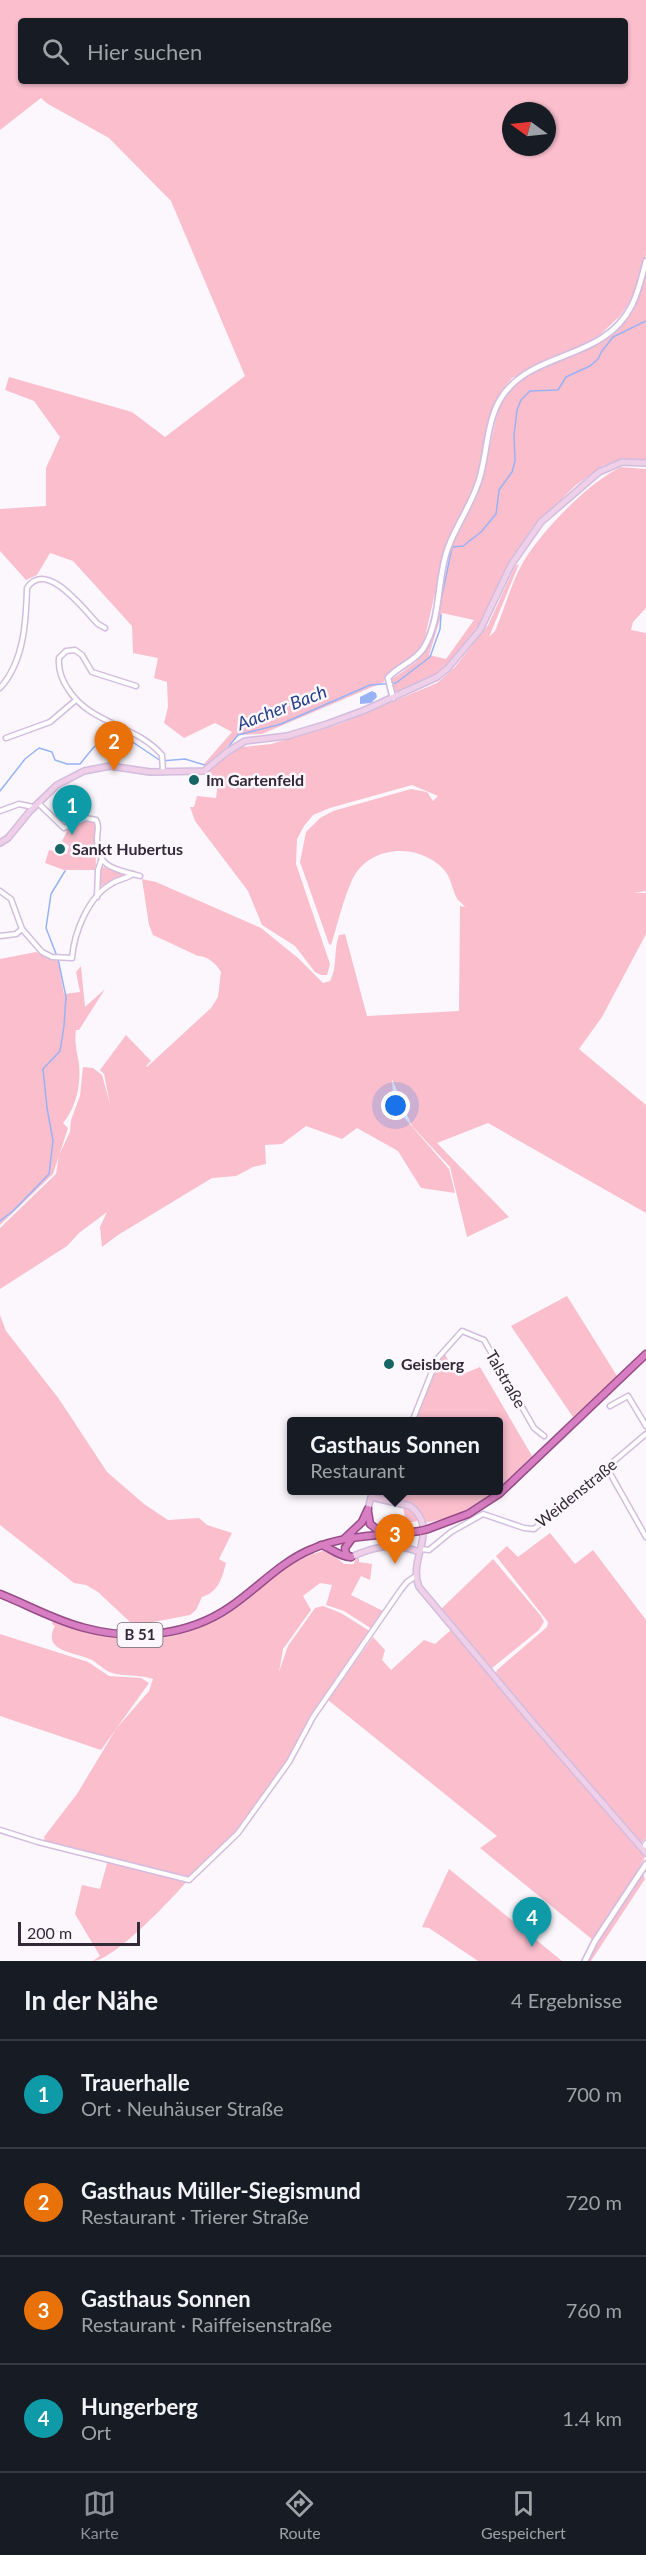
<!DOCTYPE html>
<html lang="de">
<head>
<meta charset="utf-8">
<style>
  :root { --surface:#171b24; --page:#242831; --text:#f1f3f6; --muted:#9ea1a6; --line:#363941; --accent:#8c9099 }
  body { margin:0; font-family:Lato,sans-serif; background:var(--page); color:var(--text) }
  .compass { position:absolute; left:502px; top:102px; width:54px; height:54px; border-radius:50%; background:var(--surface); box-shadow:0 2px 4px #0004; rotate:285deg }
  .scale { position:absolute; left:18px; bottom:15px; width:122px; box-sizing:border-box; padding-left:6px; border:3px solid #322a36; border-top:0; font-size:16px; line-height:21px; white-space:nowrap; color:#322a36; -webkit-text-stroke:4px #fbf7fd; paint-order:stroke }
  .you { position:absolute; left:396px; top:1106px; width:21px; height:21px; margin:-15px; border:4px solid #fff; border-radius:50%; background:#1a73e8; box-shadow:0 0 0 9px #1a73e833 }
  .badge { display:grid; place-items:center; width:39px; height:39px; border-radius:50%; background:var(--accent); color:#fff; font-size:20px; font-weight:700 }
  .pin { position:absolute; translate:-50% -50px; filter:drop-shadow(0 2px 3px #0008) }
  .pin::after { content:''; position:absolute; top:32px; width:21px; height:18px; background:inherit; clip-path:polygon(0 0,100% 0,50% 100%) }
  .popup { position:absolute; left:287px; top:1417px; width:216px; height:78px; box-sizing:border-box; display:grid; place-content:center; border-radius:6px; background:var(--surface); filter:drop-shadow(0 2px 4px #0005); font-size:20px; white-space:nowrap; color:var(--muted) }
  .popup b { font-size:22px; color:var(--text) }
  .popup::after { content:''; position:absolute; left:50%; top:100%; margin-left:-12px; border:12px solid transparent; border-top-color:var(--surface) }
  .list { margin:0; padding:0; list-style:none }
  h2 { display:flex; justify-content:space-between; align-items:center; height:78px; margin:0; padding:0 24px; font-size:26px }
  h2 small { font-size:20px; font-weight:400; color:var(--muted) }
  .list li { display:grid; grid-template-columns:39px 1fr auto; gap:18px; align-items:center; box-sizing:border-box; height:108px; padding:0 24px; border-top:2px solid var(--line) }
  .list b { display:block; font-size:22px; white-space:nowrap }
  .list p { margin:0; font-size:20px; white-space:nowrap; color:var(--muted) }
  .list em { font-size:20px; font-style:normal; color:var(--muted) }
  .icon { flex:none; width:33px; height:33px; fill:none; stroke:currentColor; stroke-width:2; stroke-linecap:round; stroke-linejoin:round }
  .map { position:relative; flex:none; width:646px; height:1961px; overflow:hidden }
  .search { position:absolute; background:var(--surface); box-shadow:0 2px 4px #0004; left:18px; right:18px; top:18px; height:66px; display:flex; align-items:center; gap:15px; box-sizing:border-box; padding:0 21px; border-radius:6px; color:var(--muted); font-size:22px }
  .sheet { height:510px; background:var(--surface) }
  nav { display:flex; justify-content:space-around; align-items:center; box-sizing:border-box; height:84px; border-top:2px solid var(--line); background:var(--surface); font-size:16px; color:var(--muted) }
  nav a { display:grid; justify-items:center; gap:3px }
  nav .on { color:var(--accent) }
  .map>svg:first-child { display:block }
  .green { fill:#fabecd; fill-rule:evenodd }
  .water { fill:#97b3f5 }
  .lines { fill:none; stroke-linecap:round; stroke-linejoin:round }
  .stream { stroke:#97b3f5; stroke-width:1.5 }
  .minor-casing { stroke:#d2bdde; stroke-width:7 }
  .tertiary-casing { stroke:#d2bdde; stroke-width:8 }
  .secondary-casing { stroke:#d2bdde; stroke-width:8 }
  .trunk-casing { stroke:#974c87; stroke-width:9 }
  .minor { stroke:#fff; stroke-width:4 }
  .tertiary { stroke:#fff; stroke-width:4.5 }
  .secondary { stroke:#f0cfe8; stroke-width:5 }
  .trunk { stroke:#d87ec2; stroke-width:6 }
  .trunk-bridge-casing { stroke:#974c87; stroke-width:9; stroke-linecap:butt }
  .trunk-bridge { stroke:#d87ec2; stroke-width:6 }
  .poi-dot { fill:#176565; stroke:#fbf7fd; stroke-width:2 }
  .labels { text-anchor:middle; stroke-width:5; stroke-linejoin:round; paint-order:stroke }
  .shield { fill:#fbf7fd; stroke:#6e6872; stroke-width:1.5 }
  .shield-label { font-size:15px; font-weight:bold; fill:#322a36 }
  .poi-label { font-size:16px; font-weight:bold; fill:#322a36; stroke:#fbf7fd; text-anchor:start }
  .street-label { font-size:16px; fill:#322a36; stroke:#fbf7fd }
  .water-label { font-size:18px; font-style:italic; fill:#243f8b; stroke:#fbf7fd }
</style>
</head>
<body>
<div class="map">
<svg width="646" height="1961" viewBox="0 0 646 1961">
  <rect width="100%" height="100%" fill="#fbf7fd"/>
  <g class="green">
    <path d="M0,0H646V254L635,293L621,315L590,344L545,362L512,378L502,390L493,407L484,458L471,498L454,528L445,549L425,637L419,650L385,676L384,682L262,734L238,735L207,768L204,764L232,732L215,723L184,738L164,723L168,707L167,682L154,678L158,658L133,653L132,626L73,561L50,553L37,575L26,580L0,551V509L46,506V468L60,437L34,401L5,390L9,377L132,412L165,437L245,376L171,201L109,138L48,104L41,98L0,130ZM21,21H625V81H21ZM511,111H547V147H511Z"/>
    <path d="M646,269V462L619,460L602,466L575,486L533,527L509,562L482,621L456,654L436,675L396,693L391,680L416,662L427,648L434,630L452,548L456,536L474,503L482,482L498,410L502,399L523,376L597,345L633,311ZM442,613L474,620L446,659L429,655Z"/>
    <path d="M621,467L646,469V608L633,622L631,630L646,633V891L634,893H646V934L602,1017L579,1049L646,1105V1213L488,1123L437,1143L509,1217L467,1237L450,1167L412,1126L392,1079L393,1093L402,1115L449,1169L455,1193L421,1188L398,1151L357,1128L342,1139L306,1126L282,1144L265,1145L266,1164L253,1167L236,1176L212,1178L118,1235L102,1247L100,1227L107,1212L79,1233L67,1246L0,1289V1228L56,1174L59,1155L70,1132L71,1120L80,1096L83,1067L93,1068L102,1075L110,1104L104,1074L100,1070L126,1035L151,1061L146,1066L147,1067L211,1008L218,997L221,972C217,964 206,955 198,956L153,935L149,925L142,879L156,882L261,928L298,958L323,983L330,981C338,966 333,951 339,935L345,934L367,1016L459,1011L460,906L465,907C463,904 460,902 458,900C450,887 453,876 438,864C412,843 369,847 353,878C343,899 338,923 331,945L329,944L300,862L306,832L320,818L333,811L411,789L427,792L433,801L438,796L412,785L330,808L313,815L304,826L297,839L296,864L330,964L327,975H321L315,972L295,946L262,925L248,891L195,821L190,807H194L197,796L216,798L218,783L209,771L231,752L242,747L271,744L337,725L437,683L455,667L488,625L515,566L519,564L489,637L495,631C505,608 512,580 525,559C543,530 590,481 621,467Z"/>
    <polygon points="90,819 97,822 95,827 96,870 64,870 45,863 49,850 67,854 69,846 62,841 68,829"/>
    <polygon points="99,866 122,872 122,877 101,886 98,884"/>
    <path d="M36,952L58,961L64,994L80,992L76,972L81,966L85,1007L105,989L79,1030H76C74,1042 77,1052 79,1064C81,1085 76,1108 63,1123L68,1128L53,1174L0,1225V959Z"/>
    <polygon points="567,1296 617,1376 573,1417 511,1326"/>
    <path d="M0,1315L6,1331L59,1399L107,1472L144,1504L168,1520L199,1518L207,1525L232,1533L219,1559L226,1563C222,1579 218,1592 202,1597L196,1610L190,1615L148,1623L130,1622L98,1592L86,1585L74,1583L0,1525Z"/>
    <polygon points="444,1353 458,1376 480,1367 532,1456 499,1489 498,1422 415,1422 436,1364"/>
    <polygon points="375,1490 497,1491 456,1516 425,1523 412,1505 378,1496"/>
    <polygon points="403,1507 413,1512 418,1521 408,1523 409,1526 401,1526 405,1518"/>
    <polygon points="550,1533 575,1564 593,1550 646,1620 646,1838 641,1843 555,1747 496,1674 497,1670 547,1627 548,1622 496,1556 507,1546 518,1557"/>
    <path d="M327,1550L344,1564H354L355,1559L359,1557V1562L372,1564L370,1580L361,1576L351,1595L385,1612L372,1629L344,1611L326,1605L332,1585L320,1583L303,1596L311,1610L283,1649L279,1672L288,1646L315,1608L323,1606L341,1613L371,1632L314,1714L285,1766L262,1799L236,1832L190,1878L45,1842L44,1837L77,1794L116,1729L149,1691L153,1679C141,1675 129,1676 116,1674C107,1673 100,1665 92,1660C76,1652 41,1652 55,1626L52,1624L53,1621C114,1645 178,1649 235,1609C268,1586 284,1560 327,1550Z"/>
    <polygon points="493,1559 541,1616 544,1622 539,1630 492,1668 441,1609"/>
    <polygon points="452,1629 645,1857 621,1899 593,1940 480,1848 497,1836 328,1700 373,1637 385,1650 382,1660 391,1670 424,1640 435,1644"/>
    <polygon points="0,1634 88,1662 109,1676 141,1678 149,1683 101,1750 0,1716"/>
    <path d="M108,1860L187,1881C173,1898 113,1961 93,1961L100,1956L75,1914L82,1885L100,1889Z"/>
    <polygon points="449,1869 562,1961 478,1961 429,1928 422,1927"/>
    <polygon points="643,1874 645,1879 591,1961 587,1961 638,1877"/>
  </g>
  <polygon class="water" points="372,691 376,693 377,697 371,703 360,704 360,697"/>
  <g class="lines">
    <g class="stream">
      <polyline points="440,605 452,547 463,546 481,532 496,514 499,490 512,472 515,461 514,435 517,410 521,400 530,391 558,390 566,377 590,366 598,359 602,351 613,337 646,321"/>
      <polyline points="225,751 238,735 281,724 370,685 396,683 430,657 440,629 441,615"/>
      <polyline points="0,791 25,759 39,748 52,752 55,760 67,764 80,764 93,748 107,736 125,737 161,761 185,759 208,766"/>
      <polyline points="0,1221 13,1211 49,1174 53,1141 47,1108 43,1069 60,1051 64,1026 66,997 58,959 46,928 51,894 65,871"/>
    </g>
    <defs>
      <g id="minor">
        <path d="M136,686L92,672L82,655L75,650L66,651L59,658C58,669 62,680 68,689C91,725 135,724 162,755L163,772"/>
        <path d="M0,688C24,662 26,622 27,588C46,558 85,611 98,624L105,628"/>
        <polyline points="6,738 50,722 76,700"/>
        <path d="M38,803L64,828L86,818L96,820C100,826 97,831 97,839C97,869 116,869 140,876"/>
        <polyline points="0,811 19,804 33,807"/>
        <path d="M0,891L11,899L22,929L42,952L52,957L72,958C74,933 88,897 111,884C118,879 126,879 133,874"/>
        <polyline points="97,897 98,870 101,861"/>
        <polyline points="0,936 16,934 22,929"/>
        <polyline points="610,1406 628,1396 646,1426"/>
        <polyline points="412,1422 437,1359 462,1331 484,1340 534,1428 544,1436"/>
        <polyline points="607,1468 646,1537"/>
        <polyline points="371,1497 373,1490"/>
        <polyline points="420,1549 429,1550 451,1532 483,1514 524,1528 534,1529 646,1434"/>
        <polyline points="0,1830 38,1842 189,1880 238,1833 289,1762 313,1717 400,1591 407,1582 416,1576"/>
        <polyline points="643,1849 646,1843"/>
      </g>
      <g id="tertiary">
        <path d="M393,698L388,678C398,666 413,663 423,649C442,619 436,580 448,548C457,523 473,503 480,477C487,453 487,420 501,398C532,349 604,362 632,305C639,291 642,276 646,261"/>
        <polyline points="585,1961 595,1941 646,1864"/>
      </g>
      <g id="secondary">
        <polyline points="0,843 8,838 30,811 57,785 84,771 110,766 150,772 204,771 227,752 245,741 287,736 327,724 365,710 437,677 447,669 480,630 511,565 541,522 599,472 622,462 646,463"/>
        <path d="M368,1509L371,1497L410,1506C441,1529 407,1558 419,1587L534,1724L646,1853"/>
        <path d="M351,1557C376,1546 393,1542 419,1552"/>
      </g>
      <g id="trunk">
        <polyline points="368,1512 370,1524 383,1534"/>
        <polyline points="428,1529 468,1514 499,1494 646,1354"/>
        <polyline points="345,1538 362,1522 368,1509"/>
        <path d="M321,1545C331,1548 342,1558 351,1557"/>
        <polyline points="351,1557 346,1554 345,1548 353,1537"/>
        <path d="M0,1594C28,1605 56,1621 85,1628C134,1641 188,1636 230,1607C258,1588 280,1562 312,1549C346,1534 384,1536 420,1531"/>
      </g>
    </defs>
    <use href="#minor" class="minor-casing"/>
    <use href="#tertiary" class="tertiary-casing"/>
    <use href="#secondary" class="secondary-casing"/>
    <use href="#trunk" class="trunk-casing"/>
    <use href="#minor" class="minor"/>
    <use href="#tertiary" class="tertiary"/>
    <use href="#secondary" class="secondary"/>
    <use href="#trunk" class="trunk"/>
    <defs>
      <polyline id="trunk-bridge" points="420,1531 428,1529"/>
    </defs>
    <use href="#trunk-bridge" class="trunk-bridge-casing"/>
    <use href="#trunk-bridge" class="trunk-bridge"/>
  </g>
  <g class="poi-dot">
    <circle cx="194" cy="780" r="6"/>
    <circle cx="60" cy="849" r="6"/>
    <circle cx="389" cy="1364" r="6"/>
  </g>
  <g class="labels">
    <rect class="shield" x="117.5" y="1623" width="45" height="24" rx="4.5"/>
    <g class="shield-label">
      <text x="140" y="1640">B 51</text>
    </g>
    <g class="poi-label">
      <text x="206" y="786">Im Gartenfeld</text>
      <text x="72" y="855">Sankt Hubertus</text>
      <text x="401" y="1370">Geisberg</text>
    </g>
    <g class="street-label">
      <text transform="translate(506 1379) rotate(60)" y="6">Talstraße</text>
      <text transform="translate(576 1493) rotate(-39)" y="6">Weidenstraße</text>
    </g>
    <g class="water-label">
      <text transform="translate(282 708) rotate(-21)" y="6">Aacher Bach</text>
    </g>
  </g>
</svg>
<svg class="compass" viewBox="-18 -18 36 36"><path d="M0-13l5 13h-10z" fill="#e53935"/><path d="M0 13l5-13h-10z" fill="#9ea1a6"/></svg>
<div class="scale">200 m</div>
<div class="you"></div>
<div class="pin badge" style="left:72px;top:835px;background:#0f9aa8">1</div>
<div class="pin badge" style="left:114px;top:771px;background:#e8710a">2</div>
<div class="pin badge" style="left:395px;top:1564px;background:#e8710a">3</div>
<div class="popup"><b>Gasthaus Sonnen</b>Restaurant</div>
<div class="pin badge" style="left:532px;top:1947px;background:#0f9aa8">4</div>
<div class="search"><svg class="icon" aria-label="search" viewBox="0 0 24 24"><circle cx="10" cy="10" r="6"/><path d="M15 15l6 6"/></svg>Hier suchen</div>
</div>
<section class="sheet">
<h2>In der Nähe<small>4 Ergebnisse</small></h2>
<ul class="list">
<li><span class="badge" style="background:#0f9aa8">1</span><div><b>Trauerhalle</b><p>Ort · Neuhäuser Straße</p></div><em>700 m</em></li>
<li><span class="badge" style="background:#e8710a">2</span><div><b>Gasthaus Müller-Siegismund</b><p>Restaurant · Trierer Straße</p></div><em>720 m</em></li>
<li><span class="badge" style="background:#e8710a">3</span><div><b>Gasthaus Sonnen</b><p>Restaurant · Raiffeisenstraße</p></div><em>760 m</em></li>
<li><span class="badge" style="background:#0f9aa8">4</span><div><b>Hungerberg</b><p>Ort</p></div><em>1.4 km</em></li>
</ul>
</section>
<nav>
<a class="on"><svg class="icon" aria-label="map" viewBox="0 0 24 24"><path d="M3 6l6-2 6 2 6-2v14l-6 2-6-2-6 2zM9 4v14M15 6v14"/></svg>Karte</a>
<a><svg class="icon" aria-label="directions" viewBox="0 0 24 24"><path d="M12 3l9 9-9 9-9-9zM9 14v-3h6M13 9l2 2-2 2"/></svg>Route</a>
<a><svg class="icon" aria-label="saved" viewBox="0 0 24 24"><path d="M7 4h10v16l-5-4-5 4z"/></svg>Gespeichert</a>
</nav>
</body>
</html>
